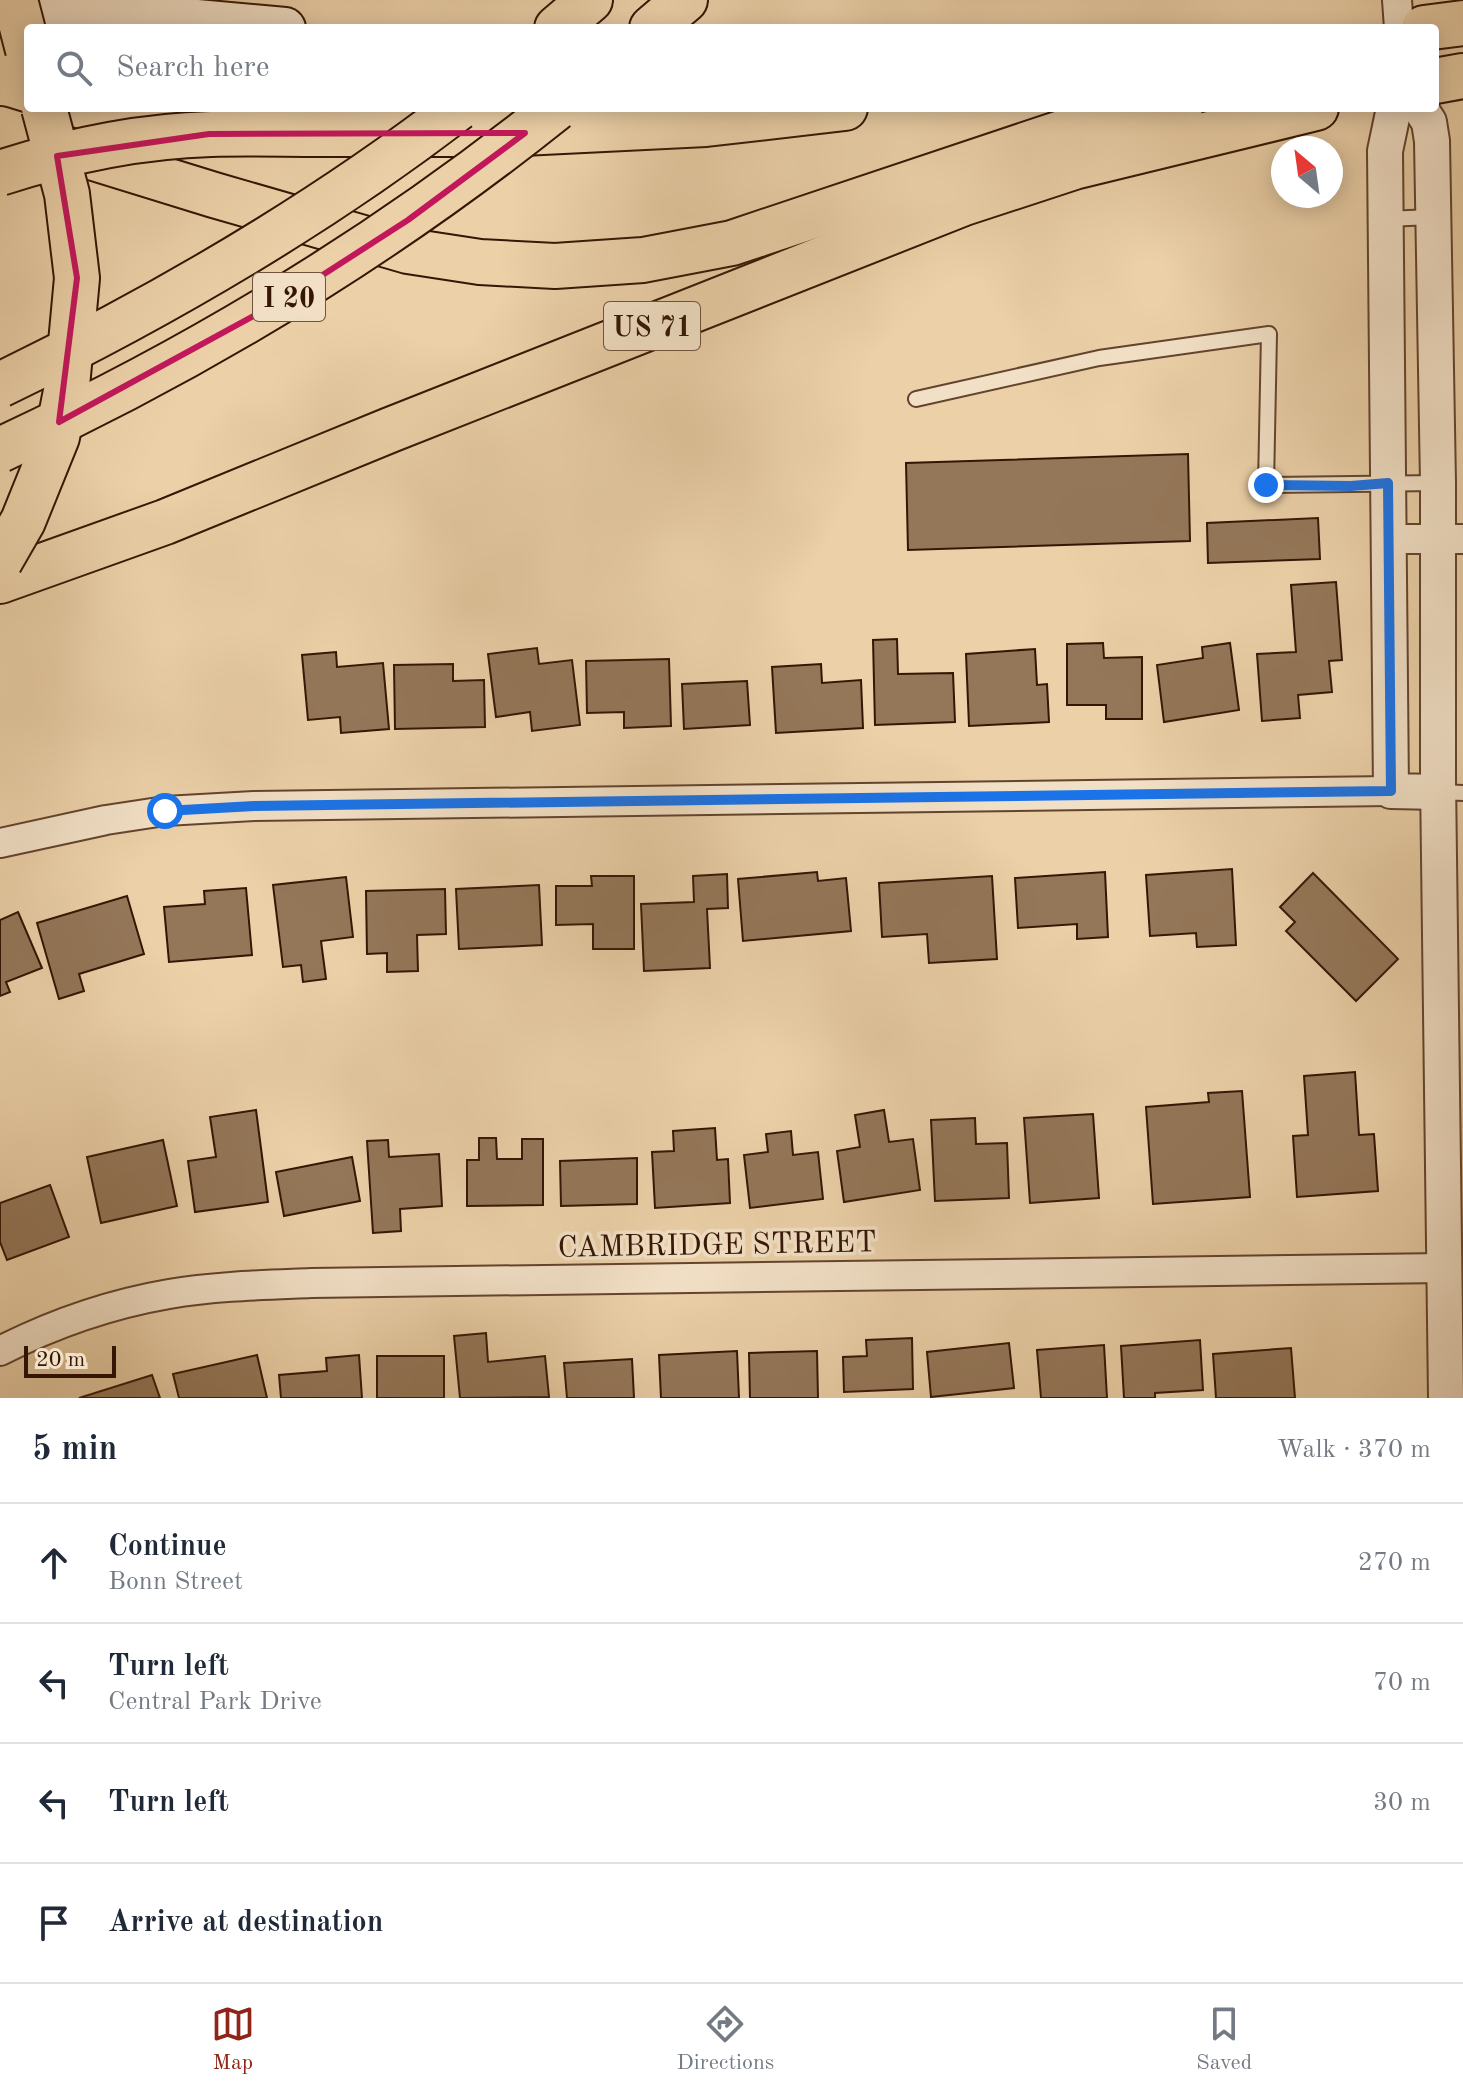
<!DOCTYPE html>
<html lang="en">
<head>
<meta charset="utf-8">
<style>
  :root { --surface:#fff; --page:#f6f6f7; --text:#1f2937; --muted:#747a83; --line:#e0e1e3; --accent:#8f2418 }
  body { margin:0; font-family:"Old Standard TT",serif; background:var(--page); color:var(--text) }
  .compass { position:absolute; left:1271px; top:136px; width:72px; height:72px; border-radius:50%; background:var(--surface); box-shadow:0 4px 20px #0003; rotate:331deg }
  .scale { position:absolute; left:24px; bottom:20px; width:92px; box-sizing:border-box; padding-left:8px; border:4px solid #351604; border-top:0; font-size:22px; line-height:28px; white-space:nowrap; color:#351604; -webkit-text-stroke:6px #f2e0c6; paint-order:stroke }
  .stop { position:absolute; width:24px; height:24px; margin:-18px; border:6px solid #1a73e8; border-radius:50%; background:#fff }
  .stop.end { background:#1a73e8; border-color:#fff; box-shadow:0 2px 8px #0008 }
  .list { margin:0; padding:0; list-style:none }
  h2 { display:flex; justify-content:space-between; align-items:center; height:104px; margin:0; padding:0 32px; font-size:34px }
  h2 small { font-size:26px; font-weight:400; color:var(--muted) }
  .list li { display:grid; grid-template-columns:52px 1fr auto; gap:24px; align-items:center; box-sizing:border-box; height:120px; padding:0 32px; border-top:2px solid var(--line) }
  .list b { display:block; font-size:30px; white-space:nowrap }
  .list p { margin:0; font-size:26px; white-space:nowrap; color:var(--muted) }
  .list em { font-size:26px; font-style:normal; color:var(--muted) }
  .icon { flex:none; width:44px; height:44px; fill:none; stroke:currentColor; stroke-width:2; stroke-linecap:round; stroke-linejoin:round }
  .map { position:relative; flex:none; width:1463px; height:1398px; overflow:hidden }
  .search { position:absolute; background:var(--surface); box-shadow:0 4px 20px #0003; left:24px; right:24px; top:24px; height:88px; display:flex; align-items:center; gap:20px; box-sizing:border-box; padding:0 28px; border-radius:8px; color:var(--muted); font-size:30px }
  .sheet { height:584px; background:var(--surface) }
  nav { display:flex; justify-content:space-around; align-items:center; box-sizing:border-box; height:112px; border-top:2px solid var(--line); background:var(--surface); font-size:22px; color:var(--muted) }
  nav a { display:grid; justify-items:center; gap:4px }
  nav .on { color:var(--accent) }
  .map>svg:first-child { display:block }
  .building { fill:#947759; stroke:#351604; stroke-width:2 }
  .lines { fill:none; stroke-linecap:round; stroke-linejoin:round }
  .service-casing { stroke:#62442d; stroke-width:18 }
  .minor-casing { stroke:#62442d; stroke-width:32 }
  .tertiary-casing { stroke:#62442d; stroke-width:38 }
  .secondary-casing { stroke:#351604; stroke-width:44 }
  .primary-casing { stroke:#351604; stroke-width:48 }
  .motorway-casing { stroke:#351604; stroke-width:48 }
  .service { stroke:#f2e0c6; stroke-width:14 }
  .minor { stroke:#f2e0c6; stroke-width:28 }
  .tertiary { stroke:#f2e0c6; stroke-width:34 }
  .secondary { stroke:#f2e0c6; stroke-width:40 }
  .primary { stroke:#ebd0a8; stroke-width:44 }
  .motorway { stroke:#ebd0a8; stroke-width:44 }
  .motorway-bridge-casing { stroke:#351604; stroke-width:48; stroke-linecap:butt }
  .motorway-bridge { stroke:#ebd0a8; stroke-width:44 }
  .route { stroke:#1a73e8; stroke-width:10 }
  .marked { fill:none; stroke:#c2185b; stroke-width:6; stroke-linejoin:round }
  .labels { text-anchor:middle; stroke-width:7; stroke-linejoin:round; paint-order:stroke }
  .shield { fill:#f2e0c6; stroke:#6e533e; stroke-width:2 }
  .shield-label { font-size:28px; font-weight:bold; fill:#351604 }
  .street-label { font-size:30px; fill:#351604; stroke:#f2e0c6 }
</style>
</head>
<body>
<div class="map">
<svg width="1463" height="1398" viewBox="0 0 1463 1398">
  <rect width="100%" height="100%" fill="#ebd0a8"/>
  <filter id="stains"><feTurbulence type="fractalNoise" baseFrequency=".0025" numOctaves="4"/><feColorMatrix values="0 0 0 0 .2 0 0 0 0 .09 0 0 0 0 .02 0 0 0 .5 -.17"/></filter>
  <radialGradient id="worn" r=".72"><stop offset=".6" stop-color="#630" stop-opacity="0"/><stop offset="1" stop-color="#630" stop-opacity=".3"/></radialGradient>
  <g class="building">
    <polygon points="1188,454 1190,541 908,550 906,463"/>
    <polygon points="1318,518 1320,559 1208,563 1207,523"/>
    <polygon points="1336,582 1342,660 1329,661 1332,692 1298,695 1300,718 1262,721 1257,654 1296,652 1291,585"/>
    <polygon points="897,639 898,674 953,673 955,722 875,725 873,640"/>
    <polygon points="1103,643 1104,658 1142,657 1142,719 1106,719 1106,705 1067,705 1067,644"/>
    <polygon points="1230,643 1239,710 1164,722 1157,665 1203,658 1202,647"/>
    <polygon points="537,648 539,664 572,660 580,725 532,731 530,712 496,717 488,654"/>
    <polygon points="1035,649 1037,685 1047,684 1049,722 969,726 966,654"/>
    <polygon points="336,652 337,667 383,663 389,729 341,733 340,717 308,720 302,655"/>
    <polygon points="669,659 671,726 624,728 624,712 587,713 586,661"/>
    <polygon points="453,664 453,681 484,680 485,727 395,729 394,665"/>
    <polygon points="821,664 822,683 861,680 863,728 776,733 772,667"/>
    <polygon points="747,681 750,725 684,729 682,684"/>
    <polygon points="1232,869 1236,945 1197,947 1196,933 1150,936 1146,875"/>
    <polygon points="817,872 818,881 846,878 851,931 743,941 738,879"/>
    <polygon points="1105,872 1108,937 1077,939 1077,924 1018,928 1015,878"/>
    <polygon points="1313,873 1398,959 1356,1001 1286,931 1295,922 1280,907"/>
    <polygon points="727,874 728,908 707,909 710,968 644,971 641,904 694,902 693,876"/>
    <polygon points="591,876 634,876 634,949 593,949 593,924 556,925 556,886 592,886"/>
    <polygon points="992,876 997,959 929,963 927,934 882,937 879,883"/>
    <polygon points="346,877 353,937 321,941 326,979 303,982 301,965 283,967 273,885"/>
    <polygon points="539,885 542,945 459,949 456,889"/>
    <polygon points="246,888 252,955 169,962 164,907 205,904 204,891"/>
    <polygon points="445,889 446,934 417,935 418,971 387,972 387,953 367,954 366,891"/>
    <polygon points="127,896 144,954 79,974 84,991 59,999 37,923"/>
    <polygon points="18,912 42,968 6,982 10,992 0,996 0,920"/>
    <polygon points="1355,1072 1359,1135 1374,1134 1378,1191 1297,1197 1293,1136 1308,1135 1304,1076"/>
    <polygon points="1242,1091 1250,1197 1153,1204 1146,1107 1209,1102 1208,1093"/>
    <polygon points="256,1110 268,1202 195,1212 188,1161 216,1157 210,1117"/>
    <polygon points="884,1110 889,1142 913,1139 920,1190 844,1202 837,1151 860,1147 855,1115"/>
    <polygon points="1093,1114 1099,1198 1030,1203 1024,1118"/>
    <polygon points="975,1118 976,1144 1007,1143 1009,1198 935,1201 931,1120"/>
    <polygon points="715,1128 717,1160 728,1159 730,1203 655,1208 652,1152 674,1151 673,1131"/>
    <polygon points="791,1131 793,1155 818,1152 823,1199 750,1208 744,1155 768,1152 766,1134"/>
    <polygon points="479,1138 496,1138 497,1159 522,1159 522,1139 543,1139 543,1205 467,1206 467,1160 479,1160"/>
    <polygon points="163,1140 177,1206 101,1223 87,1157"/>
    <polygon points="388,1140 389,1157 439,1154 442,1206 400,1209 401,1231 373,1233 367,1141"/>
    <polygon points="352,1157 360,1201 284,1216 276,1172"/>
    <polygon points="637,1158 637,1204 561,1206 560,1161"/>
    <polygon points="50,1185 69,1237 7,1260 0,1242 0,1203"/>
    <polygon points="486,1333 488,1362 545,1356 549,1397 460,1398 454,1336"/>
    <polygon points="912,1338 913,1389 844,1392 843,1357 867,1356 866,1340"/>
    <polygon points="1200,1340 1203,1390 1155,1393 1155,1398 1124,1398 1121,1346"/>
    <polygon points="1009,1343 1014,1388 931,1397 927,1352"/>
    <polygon points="1104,1345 1107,1398 1041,1398 1037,1350"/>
    <polygon points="1291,1348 1295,1398 1216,1398 1213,1354"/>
    <polygon points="737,1351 739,1398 661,1398 659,1355"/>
    <polygon points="817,1351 818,1398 750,1398 749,1353"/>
    <polygon points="257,1355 267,1398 179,1398 173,1374"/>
    <polygon points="359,1355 362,1398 281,1398 279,1375 327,1371 326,1358"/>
    <rect x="377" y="1356" width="67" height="42"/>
    <polygon points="632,1359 634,1398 567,1398 564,1363"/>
    <polygon points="152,1375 160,1398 79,1398"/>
  </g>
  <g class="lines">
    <defs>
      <g id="service">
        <polyline points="1386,219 1432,217"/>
        <polyline points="916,399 1099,358 1269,334 1266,485 1438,483"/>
        <polyline points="1439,792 1463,793"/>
      </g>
      <g id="minor">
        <polyline points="1397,0 1399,28"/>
        <polyline points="1389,539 1463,539"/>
        <polyline points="0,843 106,820 165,811 254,806 1391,791"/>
        <path d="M0,1351C53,1324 111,1304 169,1294C216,1286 264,1285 311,1283L1445,1268"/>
      </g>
      <g id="tertiary">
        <polyline points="1394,108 1385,151 1391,791 1438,792"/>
        <polyline points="1420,108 1429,122 1432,141 1438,483 1438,780 1446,1398"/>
      </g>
      <polyline id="secondary" points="0,2 285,28"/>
      <g id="primary">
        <polyline points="1424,28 1463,23"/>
        <polyline points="1435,81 1463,76"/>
        <polyline points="0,129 214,195 408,251 480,262 555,266 643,260 732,243 1076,128 1129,115 1180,108"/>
      </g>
      <g id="motorway">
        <polyline points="557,28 590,0"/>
        <polyline points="652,28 685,0"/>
        <polyline points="321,134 502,134 706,124 845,108"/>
        <polyline points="0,581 165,522 390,430 964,203 1074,167 1316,108"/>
      </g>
    </defs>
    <use href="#service" class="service-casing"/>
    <use href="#minor" class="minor-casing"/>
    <use href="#tertiary" class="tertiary-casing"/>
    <use href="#secondary" class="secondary-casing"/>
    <use href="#primary" class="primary-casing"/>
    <use href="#motorway" class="motorway-casing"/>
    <use href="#service" class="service"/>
    <use href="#minor" class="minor"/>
    <use href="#tertiary" class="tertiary"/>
    <use href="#secondary" class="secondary"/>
    <use href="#primary" class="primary"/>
    <use href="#motorway" class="motorway"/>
    <defs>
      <g id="motorway-bridge">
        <polyline points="15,0 28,50"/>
        <path d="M0,173C68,151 139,136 211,134C247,133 284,134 321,134"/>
        <path d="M0,385C161,307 316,217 458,108"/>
        <path d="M0,450C199,358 385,245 556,108"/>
        <polyline points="0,561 23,521 57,437 67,386 77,278 67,194 44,108"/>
      </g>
    </defs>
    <use href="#motorway-bridge" class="motorway-bridge-casing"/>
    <use href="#motorway-bridge" class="motorway-bridge"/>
  </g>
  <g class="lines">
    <polyline class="route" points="165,811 254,806 1391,791 1388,483 1351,486 1266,485"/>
  </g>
  <path class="marked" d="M525,133L408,220L290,296L59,422L77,278L57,156L209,134Z"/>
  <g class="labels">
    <g class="shield">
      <rect x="253" y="273" width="72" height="48" rx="6"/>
      <rect x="604" y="302" width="96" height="48" rx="6"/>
    </g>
    <g class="shield-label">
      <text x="289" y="307">I 20</text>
      <text x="652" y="336">US 71</text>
    </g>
    <g class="street-label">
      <text transform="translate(717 1244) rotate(-1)" y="10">CAMBRIDGE STREET</text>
    </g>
  </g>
  <rect width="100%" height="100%" filter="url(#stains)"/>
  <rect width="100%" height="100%" fill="url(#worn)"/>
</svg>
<svg class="compass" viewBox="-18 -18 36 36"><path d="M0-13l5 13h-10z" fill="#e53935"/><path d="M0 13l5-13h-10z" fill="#747a83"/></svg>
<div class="scale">20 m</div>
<div class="stop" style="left:165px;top:811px"></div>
<div class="stop end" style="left:1266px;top:485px"></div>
<div class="search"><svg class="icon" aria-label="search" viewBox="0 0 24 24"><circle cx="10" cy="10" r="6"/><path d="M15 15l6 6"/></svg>Search here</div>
</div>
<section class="sheet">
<h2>5 min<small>Walk · 370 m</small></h2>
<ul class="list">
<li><svg class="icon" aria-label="ahead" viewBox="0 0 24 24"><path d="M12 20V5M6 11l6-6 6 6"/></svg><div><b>Continue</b><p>Bonn Street</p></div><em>270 m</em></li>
<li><svg class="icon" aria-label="left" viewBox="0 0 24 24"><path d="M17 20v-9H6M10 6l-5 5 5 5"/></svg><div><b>Turn left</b><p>Central Park Drive</p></div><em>70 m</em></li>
<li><svg class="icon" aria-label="left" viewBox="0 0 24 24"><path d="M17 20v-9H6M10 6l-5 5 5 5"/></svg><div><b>Turn left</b></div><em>30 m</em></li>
<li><svg class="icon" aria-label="arrive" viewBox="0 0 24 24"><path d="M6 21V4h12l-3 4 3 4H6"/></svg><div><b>Arrive at destination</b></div></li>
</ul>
</section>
<nav>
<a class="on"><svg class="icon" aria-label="map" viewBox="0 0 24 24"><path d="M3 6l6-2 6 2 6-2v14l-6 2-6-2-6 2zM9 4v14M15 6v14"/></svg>Map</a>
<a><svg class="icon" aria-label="directions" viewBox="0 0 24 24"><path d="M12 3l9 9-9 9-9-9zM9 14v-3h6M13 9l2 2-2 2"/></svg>Directions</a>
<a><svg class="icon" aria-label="saved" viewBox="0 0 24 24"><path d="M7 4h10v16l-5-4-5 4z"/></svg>Saved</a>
</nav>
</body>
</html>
